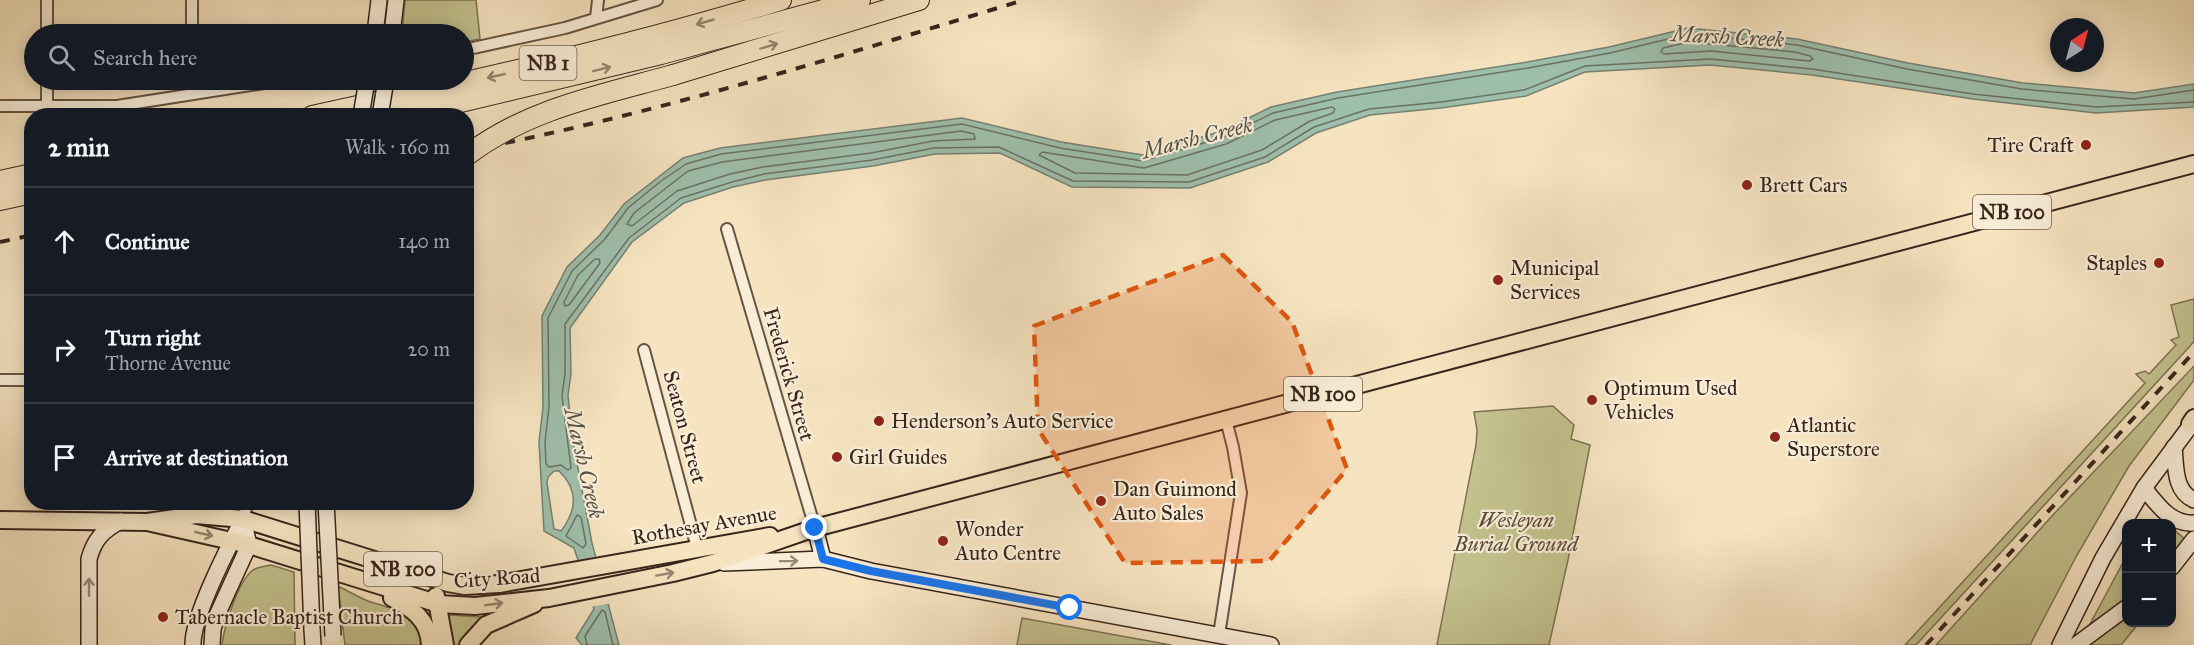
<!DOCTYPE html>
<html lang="en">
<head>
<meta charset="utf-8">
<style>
  :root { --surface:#171b24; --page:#242831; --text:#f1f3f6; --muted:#9ea1a6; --line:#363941 }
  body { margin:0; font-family:"IM FELL Great Primer",serif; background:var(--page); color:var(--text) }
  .controls { position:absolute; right:18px; bottom:18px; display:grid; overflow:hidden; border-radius:12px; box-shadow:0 3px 15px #0003 }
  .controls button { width:54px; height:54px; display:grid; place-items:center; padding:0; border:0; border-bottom:2px solid var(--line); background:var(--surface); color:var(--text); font:30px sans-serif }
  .compass { position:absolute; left:2050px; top:18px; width:54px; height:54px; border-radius:50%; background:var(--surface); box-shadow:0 3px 15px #0003; rotate:36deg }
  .stop { position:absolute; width:18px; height:18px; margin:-14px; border:4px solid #1a73e8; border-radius:50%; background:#fff }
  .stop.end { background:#1a73e8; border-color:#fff; box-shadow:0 2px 6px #0008 }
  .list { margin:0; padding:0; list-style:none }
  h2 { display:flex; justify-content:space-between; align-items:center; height:78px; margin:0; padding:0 24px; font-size:26px }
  h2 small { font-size:20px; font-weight:400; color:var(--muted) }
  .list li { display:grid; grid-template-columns:39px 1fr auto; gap:18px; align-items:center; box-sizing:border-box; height:108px; padding:0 24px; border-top:2px solid var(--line) }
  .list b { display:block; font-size:22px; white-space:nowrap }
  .list p { margin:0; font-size:20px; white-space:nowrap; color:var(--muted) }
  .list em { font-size:20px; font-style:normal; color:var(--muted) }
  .icon { flex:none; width:33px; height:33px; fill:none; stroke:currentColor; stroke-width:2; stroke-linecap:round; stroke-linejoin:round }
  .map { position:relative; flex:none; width:2194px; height:645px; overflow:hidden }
  .search { position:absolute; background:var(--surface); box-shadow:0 3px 15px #0003; left:24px; top:24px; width:450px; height:66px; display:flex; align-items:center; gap:15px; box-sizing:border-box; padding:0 21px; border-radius:33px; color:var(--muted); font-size:22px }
  .panel { position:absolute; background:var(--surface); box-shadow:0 3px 15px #0003; left:24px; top:108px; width:450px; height:402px; border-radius:24px }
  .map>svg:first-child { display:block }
  .green { fill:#c3c28e; stroke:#7d7354; stroke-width:1.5 }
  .water { fill:#9ebfac; stroke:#758172; stroke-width:1.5; fill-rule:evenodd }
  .pier { fill:#f6e4c1 }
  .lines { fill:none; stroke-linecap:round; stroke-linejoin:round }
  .shore { stroke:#6a7264; stroke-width:1.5 }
  .street-casing { stroke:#675444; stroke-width:14 }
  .secondary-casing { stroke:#37241b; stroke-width:18 }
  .primary-casing { stroke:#37241b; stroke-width:20 }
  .highway-casing { stroke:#37241b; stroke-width:22 }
  .street { stroke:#f9edd7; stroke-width:10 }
  .secondary { stroke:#f9edd7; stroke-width:15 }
  .primary { stroke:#f6e4c1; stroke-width:16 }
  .highway { stroke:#f6e4c1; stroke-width:20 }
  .rail { stroke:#37241b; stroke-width:4; stroke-dasharray:10 10; stroke-linecap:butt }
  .secondary-bridge-casing { stroke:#37241b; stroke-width:18; stroke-linecap:butt }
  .highway-bridge-casing { stroke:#37241b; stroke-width:22; stroke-linecap:butt }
  .secondary-bridge { stroke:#f9edd7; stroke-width:15 }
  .highway-bridge { stroke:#f6e4c1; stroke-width:20 }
  .oneway { stroke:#96846e }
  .oneway2 { stroke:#988879 }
  .route { stroke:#1a73e8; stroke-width:8 }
  .marked { fill:#df560d; fill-opacity:0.2; stroke:#df560d; stroke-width:4.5; stroke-dasharray:12 8; stroke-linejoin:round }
  .poi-dot { fill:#8f2418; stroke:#f9edd7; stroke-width:2 }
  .labels { text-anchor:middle; stroke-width:4.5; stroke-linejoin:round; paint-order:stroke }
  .shield { fill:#f9edd7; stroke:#716053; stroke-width:1.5 }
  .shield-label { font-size:20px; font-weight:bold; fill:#37241b }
  .poi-label { font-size:21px; fill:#37241b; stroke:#f9edd7; text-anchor:start }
  .street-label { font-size:21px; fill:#37241b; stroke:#f9edd7 }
  .park-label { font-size:21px; font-style:italic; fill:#5a4c38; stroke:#f9edd7 }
  .water-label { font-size:22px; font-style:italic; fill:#565246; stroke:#f9edd7 }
</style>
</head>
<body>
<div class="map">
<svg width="2194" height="645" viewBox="0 0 2194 645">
  <rect width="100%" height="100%" fill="#f6e4c1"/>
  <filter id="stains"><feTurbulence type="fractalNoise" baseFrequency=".00333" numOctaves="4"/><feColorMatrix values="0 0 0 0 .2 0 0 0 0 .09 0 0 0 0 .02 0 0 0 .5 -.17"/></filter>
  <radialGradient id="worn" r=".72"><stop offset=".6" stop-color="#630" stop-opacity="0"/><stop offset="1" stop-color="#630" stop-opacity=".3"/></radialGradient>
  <g class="green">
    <polygon points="405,0 476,0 480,39 464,42 464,34 402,34"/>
    <polygon points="2194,299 2194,341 2191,345 1916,645 1905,645 2145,383 2136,374 2145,371 2149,374 2176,345 2171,340 2179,337 2171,305"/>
    <polygon points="2194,366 2194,380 2129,466 2077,555 2030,645 1936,645 2052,516"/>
    <polygon points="1553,406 1574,425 1571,439 1590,445 1568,560 1549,645 1437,645 1476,445 1477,430 1474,412"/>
    <polygon points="2172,528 2186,540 2172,558"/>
    <polygon points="2126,557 2126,601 2090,624"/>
    <path d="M271,565L294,572L295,645H222C224,627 238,581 253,570C258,567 264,566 271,565Z"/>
    <path d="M338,586C348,591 358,597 368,601C397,611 416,610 422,645H345Z"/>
    <polygon points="2126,614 2126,622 2139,623 2121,645 2089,645"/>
    <polygon points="449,615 481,617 484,618 459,645 451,645"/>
    <polygon points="1022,618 1171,645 1017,645"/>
  </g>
  <path class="water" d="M1688,28L1797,39L1908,63L2023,83L2134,93L2194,84V107L2096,113L1973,99L1812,75L1710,65L1585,72L1526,96L1441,108L1370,115L1316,133L1268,162L1190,188L1072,187L1000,153L935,154L873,166L765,180L733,187L684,203L632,242L570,328L571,374L568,395L572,436L592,543L619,645H582L576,638L594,609L574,548L544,531L539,442L543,407L542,316L567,267L600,235L624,204L683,158L720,148L962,118L1061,142L1143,155L1222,131L1271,107L1337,92L1527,62L1609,47ZM554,471H559C579,490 577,510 561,531L554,529L547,483L548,477Z"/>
  <polygon class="pier" points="598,556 612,603 590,607 575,561"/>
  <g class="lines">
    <g class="shore">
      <polygon points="1689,42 1795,52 1810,56 1813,59 1809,61 1711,51 1664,54 1661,52 1663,48"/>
      <polyline points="2194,90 2134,99 2022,89 1907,69 1797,45 1689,34 1610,53 1528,68 1338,98 1273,113 1224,137 1143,161 1060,148 962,124 721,154 686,164 661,181 628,208 605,239 572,271 548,318 549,407 545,442 546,464 549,467 561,465 568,470 571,468 562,396 565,374 565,324 629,238 681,198 732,182 764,174 872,160 934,148 999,147 1073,181 1189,182 1265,157 1314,127 1369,109 1441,102 1524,90 1585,66 1710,59 1812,69 1973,94 2096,107 2194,102"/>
      <polygon points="1332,107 1335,109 1333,113 1310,121 1262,150 1187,175 1075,173 1039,155 1042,152 1144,168 1226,144 1275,120"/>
      <polygon points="961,131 974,134 975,139 933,141 871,153 763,167 730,174 677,191 632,226 627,224 634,213 688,171 722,162"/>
      <polygon points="595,259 599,259 600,263 569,305 565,306 564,302 578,275"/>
      <polygon points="577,515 581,517 586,544 583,548 566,536"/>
      <polyline points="587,645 585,636 602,610 605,612 613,645"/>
    </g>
    <defs>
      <g id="street">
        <polyline points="47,0 47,34"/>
        <polyline points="596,18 598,0"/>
        <polyline points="192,34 192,0"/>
        <polyline points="464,50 565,28 657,0"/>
        <polyline points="47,80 47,106"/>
        <polyline points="0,106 117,106 283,80"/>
        <polyline points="727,229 815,528"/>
        <polyline points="644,350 697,548"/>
        <polyline points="0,380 32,380"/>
        <polyline points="243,519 248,502"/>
        <polyline points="1219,635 1241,493 1233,447 1226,420"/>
      </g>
      <g id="secondary">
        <polyline points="375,34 379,0"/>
        <polyline points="392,34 396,0"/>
        <path d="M2174,447C2176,467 2174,491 2194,500"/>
        <path d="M2144,488C2157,504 2171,525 2194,523"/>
        <polyline points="815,528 823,559"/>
        <polyline points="724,563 823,559 871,571 1271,645"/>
        <polyline points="2172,567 2194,539"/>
        <polyline points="312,629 313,645"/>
        <path d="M89,645V559C94,540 103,530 121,521"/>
        <path d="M193,645C192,617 229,546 243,519"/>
        <polyline points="212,645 213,629 218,613 249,545 243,519"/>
        <polyline points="2060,645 2103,558 2144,488 2194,421"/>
        <polyline points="2076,645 2126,608"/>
      </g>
      <g id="primary">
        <polyline points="2190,424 2194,418"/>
        <polyline points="0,520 147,522 196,515 243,519 448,583 465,586 499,584 770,536"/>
        <polyline points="147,522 249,545 439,604 475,606 549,598 673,573 713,563 815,528 2194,164"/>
        <polyline points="436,596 445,645"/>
        <path d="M392,598C413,609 429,620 430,645"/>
        <polyline points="468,645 486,625 534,604"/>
      </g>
      <g id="highway">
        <polyline points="673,75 919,0"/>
        <path d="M312,116C470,82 627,47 781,0"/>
        <polyline points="402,116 661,54 860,0"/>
        <polyline points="0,181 32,174"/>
        <polyline points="0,200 32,193"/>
      </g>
    </defs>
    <use href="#street" class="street-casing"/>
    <use href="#secondary" class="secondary-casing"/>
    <use href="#primary" class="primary-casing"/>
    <use href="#highway" class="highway-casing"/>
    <use href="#street" class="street"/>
    <use href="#secondary" class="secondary"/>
    <use href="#primary" class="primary"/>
    <use href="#highway" class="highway"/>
    <g class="rail">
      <path d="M466,151C656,114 840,56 1024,0"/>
      <polyline points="0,242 32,235"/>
      <polyline points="1926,645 2194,352"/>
    </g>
    <defs>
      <g id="secondary-bridge">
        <polyline points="361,116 367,80"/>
        <polyline points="380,116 386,80"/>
        <polyline points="307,502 312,629"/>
        <polyline points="326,502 333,636"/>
      </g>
      <path id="highway-bridge" d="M466,156C527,109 601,95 673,75"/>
    </defs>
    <use href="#secondary-bridge" class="secondary-bridge-casing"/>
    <use href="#highway-bridge" class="highway-bridge-casing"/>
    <use href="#secondary-bridge" class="secondary-bridge"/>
    <use href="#highway-bridge" class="highway-bridge"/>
  </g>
  <defs><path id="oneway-shaft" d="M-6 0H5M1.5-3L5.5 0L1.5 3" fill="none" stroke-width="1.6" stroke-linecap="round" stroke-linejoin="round" transform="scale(1.5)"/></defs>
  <g class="oneway">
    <use href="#oneway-shaft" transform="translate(705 22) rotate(164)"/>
    <use href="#oneway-shaft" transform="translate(769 46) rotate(-17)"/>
    <use href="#oneway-shaft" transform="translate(602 69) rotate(-14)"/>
    <use href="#oneway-shaft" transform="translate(496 76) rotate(167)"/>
    <use href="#oneway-shaft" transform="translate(204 534) rotate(13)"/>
    <use href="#oneway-shaft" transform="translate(665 574) rotate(-10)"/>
    <use href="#oneway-shaft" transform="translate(494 604) rotate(-8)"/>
  </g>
  <g class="oneway2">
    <use href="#oneway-shaft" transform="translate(789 561) rotate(-1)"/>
    <use href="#oneway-shaft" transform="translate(89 587) rotate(-90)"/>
  </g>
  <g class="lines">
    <polyline class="route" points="815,528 823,559 871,571 1070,608"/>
  </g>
  <path class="marked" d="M1223,255L1292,322L1347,469L1269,561L1125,563L1038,429L1034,326Z"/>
  <g class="poi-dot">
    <circle cx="2086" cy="145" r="6"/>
    <circle cx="1747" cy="185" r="6"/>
    <circle cx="2159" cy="263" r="6"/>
    <circle cx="1498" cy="280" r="6"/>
    <circle cx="1592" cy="400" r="6"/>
    <circle cx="879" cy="421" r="6"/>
    <circle cx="1775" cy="437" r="6"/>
    <circle cx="837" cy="457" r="6"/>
    <circle cx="1101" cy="501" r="6"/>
    <circle cx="943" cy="541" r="6"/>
    <circle cx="163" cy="617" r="6"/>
  </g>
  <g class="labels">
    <g class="shield">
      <rect x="519.5" y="46" width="57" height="34" rx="4.5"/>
      <rect x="1973" y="195" width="78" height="34" rx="4.5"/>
      <rect x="1284" y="377" width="78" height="34" rx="4.5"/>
      <rect x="364" y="552" width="78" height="34" rx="4.5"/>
    </g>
    <g class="shield-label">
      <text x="548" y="70">NB 1</text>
      <text x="2012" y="219">NB 100</text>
      <text x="1323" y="401">NB 100</text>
      <text x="403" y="576">NB 100</text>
    </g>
    <g class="poi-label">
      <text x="2074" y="152" text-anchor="end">Tire Craft</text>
      <text x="1759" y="192">Brett Cars</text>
      <text x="2147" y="270" text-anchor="end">Staples</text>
      <text x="1510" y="275">Municipal<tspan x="1510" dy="24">Services</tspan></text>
      <text x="1604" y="395">Optimum Used<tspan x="1604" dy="24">Vehicles</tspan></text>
      <text x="891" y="428">Henderson's Auto Service</text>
      <text x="1787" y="432">Atlantic<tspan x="1787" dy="24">Superstore</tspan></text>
      <text x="849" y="464">Girl Guides</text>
      <text x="1113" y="496">Dan Guimond<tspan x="1113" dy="24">Auto Sales</tspan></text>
      <text x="955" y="536">Wonder<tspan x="955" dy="24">Auto Centre</tspan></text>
      <text x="175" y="624">Tabernacle Baptist Church</text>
    </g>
    <g class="street-label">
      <text transform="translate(789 374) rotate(74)" y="7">Frederick Street</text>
      <text transform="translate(685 427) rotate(75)" y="7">Seaton Street</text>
      <text transform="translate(704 525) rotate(-10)" y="7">Rothesay Avenue</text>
      <text transform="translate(497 578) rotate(-4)" y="7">City Road</text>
    </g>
    <g class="park-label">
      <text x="1516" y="527">Wesleyan<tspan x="1516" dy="24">Burial Ground</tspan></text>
    </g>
    <g class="water-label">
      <text transform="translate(1728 36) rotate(3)" y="8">Marsh Creek</text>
      <text transform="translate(1197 137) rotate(-14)" y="8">Marsh Creek</text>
      <text transform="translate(585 463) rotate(77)" y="8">Marsh Creek</text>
    </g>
  </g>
  <rect width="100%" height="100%" filter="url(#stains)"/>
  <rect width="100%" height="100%" fill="url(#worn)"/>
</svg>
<div class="controls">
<button>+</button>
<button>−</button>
</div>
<svg class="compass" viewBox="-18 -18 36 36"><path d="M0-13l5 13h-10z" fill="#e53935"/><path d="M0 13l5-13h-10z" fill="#9ea1a6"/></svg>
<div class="stop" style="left:1070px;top:608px"></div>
<div class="stop end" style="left:815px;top:528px"></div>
<div class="search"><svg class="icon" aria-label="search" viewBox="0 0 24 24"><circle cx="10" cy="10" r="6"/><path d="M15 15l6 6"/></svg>Search here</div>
<section class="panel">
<h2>2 min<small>Walk · 160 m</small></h2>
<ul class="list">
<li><svg class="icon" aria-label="ahead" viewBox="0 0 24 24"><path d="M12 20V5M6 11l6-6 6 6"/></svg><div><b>Continue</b></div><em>140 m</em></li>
<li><svg class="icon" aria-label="right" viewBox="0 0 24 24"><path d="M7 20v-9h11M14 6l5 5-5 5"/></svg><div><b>Turn right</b><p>Thorne Avenue</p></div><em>20 m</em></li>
<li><svg class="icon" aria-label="arrive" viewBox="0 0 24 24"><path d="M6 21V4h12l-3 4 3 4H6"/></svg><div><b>Arrive at destination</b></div></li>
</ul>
</section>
</div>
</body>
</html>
